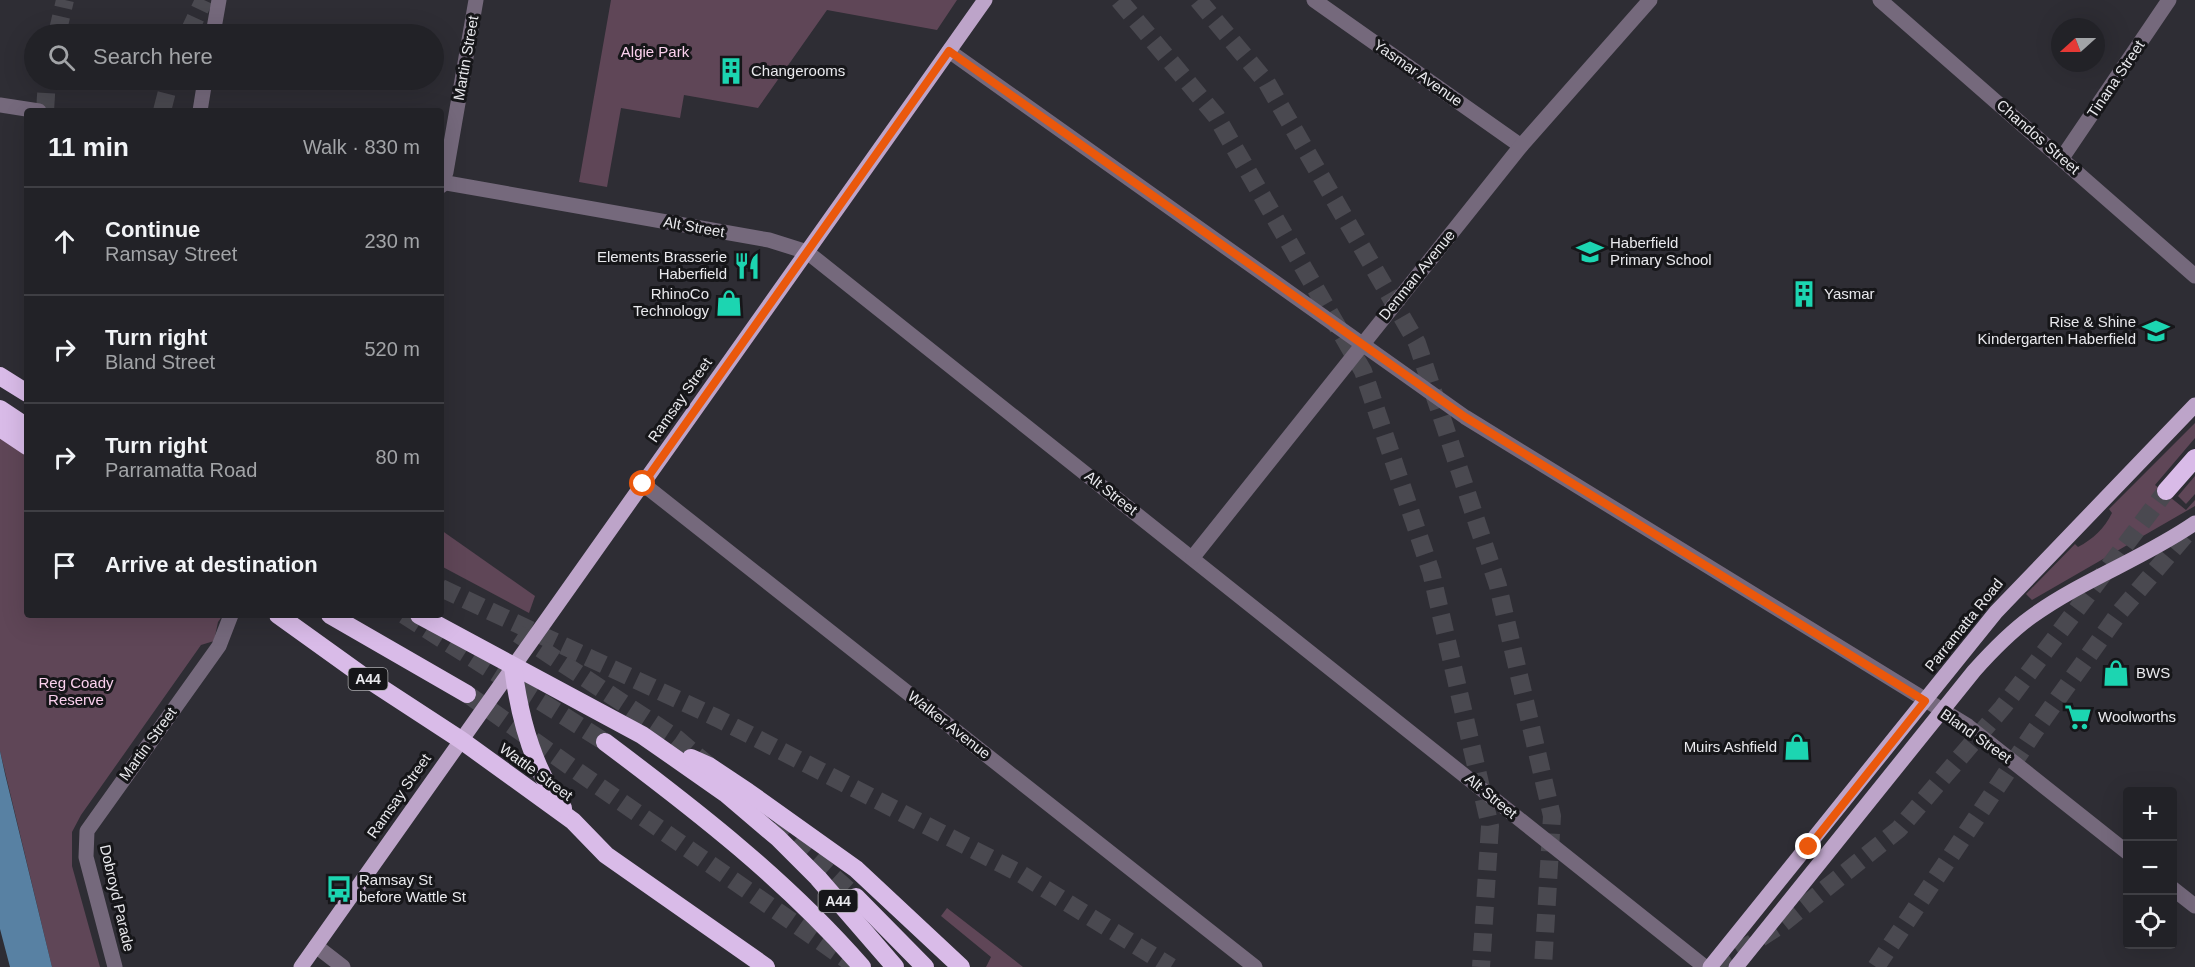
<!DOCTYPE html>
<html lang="en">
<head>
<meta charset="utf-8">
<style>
  :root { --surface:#222227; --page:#2e2f33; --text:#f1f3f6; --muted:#a2a4a7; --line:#3f3f44 }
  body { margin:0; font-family:Arial,sans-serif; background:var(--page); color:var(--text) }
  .controls { position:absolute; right:18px; bottom:18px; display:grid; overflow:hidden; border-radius:6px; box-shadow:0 6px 24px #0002 }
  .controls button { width:54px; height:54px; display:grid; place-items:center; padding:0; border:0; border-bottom:2px solid var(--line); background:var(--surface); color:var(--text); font:30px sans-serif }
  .compass { position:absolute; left:2051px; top:18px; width:54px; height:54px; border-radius:50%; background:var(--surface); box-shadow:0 6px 24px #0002; rotate:249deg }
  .stop { position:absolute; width:18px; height:18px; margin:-14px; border:4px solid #ea580c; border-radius:50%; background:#fff }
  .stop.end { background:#ea580c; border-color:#fff; box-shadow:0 2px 6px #0008 }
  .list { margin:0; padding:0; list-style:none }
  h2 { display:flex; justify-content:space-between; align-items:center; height:78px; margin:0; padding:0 24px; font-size:26px }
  h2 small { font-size:20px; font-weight:400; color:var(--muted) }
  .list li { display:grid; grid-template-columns:39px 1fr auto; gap:18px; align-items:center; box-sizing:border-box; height:108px; padding:0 24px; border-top:2px solid var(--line) }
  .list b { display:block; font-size:22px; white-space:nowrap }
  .list p { margin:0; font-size:20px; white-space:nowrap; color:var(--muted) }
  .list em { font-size:20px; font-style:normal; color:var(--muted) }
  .icon { flex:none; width:33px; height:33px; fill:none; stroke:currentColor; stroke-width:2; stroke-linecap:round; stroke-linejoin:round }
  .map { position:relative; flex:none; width:2195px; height:967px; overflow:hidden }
  .search { position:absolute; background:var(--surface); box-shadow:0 6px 24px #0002; left:24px; top:24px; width:420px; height:66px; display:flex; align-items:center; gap:15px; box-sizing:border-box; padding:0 21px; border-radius:33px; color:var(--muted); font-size:22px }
  .panel { position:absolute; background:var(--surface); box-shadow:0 6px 24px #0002; left:24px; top:108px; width:420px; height:510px; border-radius:6px }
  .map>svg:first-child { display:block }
  .green { fill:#5f4657 }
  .water { fill:#5881a3 }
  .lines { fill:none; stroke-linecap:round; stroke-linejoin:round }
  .highway-tunnel { stroke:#4a4950; stroke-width:18; stroke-dasharray:18 9; stroke-linecap:butt }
  .minor { stroke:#75697c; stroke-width:15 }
  .major { stroke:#bda4c9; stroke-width:15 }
  .highway { stroke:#d9bbe8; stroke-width:18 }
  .route { stroke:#ea580c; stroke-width:8 }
  .labels { text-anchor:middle; stroke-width:6; stroke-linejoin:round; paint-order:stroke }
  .shield { fill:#161619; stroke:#aaaaad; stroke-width:1.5 }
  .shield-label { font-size:14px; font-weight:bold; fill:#e9e9ed }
  .park-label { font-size:15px; fill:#fbd1ee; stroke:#161619 }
  .street-label { font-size:15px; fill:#e9e9ed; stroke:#161619 }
  .poi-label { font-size:15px; fill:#e9e9ed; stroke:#161619; text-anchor:start }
</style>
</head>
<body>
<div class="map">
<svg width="2195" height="967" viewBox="0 0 2195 967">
  <rect width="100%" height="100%" fill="#2e2d34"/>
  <g class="green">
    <polygon points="611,0 957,0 937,30 827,10 758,108 684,95 680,118 621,108 607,187 579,182"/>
    <path d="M2195,423V438L2155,485L2186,510L2195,500V506L2032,600L2026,594L2075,544L2078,547C2093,539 2104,529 2112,513L2109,509Z"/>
    <polygon points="0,436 27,454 27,615 223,615 218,622 214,641 201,645 81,815 72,832 72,866 100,967 52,967 0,751"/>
    <polygon points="2195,476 2195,494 2186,504 2178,496"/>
    <polygon points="441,530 535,596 529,613 441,566"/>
    <polygon points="947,908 1023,967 986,967 991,957 941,916"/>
  </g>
  <polygon class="water" points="0,751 5,774 52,967 10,967 0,929"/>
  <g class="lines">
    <g class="highway-tunnel">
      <polyline points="1119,0 1216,116 1363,371 1431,572 1490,826 1481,967"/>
      <polyline points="1198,0 1267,83 1417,343 1498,586 1552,816 1543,967"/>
      <polyline points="57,34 65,0"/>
      <polyline points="188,34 204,0"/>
      <polyline points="45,111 47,80"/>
      <polyline points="162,111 170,80"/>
      <polyline points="441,588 717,718 1021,874 1171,967"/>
      <polyline points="404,615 605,742"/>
      <polyline points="518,634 676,738 708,765"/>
      <polyline points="467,694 857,967"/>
      <polyline points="754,805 856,897"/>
      <polyline points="1715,967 1782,924 1899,829 2003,707 2166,491"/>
      <polyline points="1876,967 2034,732 2119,613 2194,525"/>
    </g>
    <g class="minor">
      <polyline points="1314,0 1521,146"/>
      <polyline points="1880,0 2195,276"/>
      <polyline points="213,34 219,0"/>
      <polyline points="949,51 1465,417 1968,726 2128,853"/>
      <polyline points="0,105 39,111"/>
      <polyline points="200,111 205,80"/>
      <polyline points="2062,158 2169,0"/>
      <polyline points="441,182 769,240 807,252 1705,967"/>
      <polyline points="441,186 446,172 476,0"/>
      <polyline points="643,484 1255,967"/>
      <polyline points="1193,557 1521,146 1650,0"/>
      <polyline points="2172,888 2195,906"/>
      <polyline points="316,946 343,967"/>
      <polyline points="115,967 86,857 87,831 219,646 231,615"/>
    </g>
    <g class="major">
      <polyline points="301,967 985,0"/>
      <polyline points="1710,967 1996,612 2195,405"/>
      <path d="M1736,967L1974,671C1991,652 2009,633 2031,617C2082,580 2143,559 2195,523"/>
    </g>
    <g class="highway">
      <polyline points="0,376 27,393"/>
      <polyline points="0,409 27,427"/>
      <polyline points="0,428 27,446"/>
      <polyline points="2166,491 2195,458"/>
      <polyline points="278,615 363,676 461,740 573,821 606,855 766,967"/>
      <polyline points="330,615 467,694"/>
      <polyline points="419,615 642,735 725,793 778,838 818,878 895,967"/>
      <path d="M513,667C519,714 533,770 563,808"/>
      <path d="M605,742C697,811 786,880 862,967"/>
      <polyline points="691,758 709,766 748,792 856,869 961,967"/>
      <polyline points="856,897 925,967"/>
    </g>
  </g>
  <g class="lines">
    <polyline class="route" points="643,484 949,51 1465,417 1925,701 1809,847"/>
  </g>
  <defs>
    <symbol id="building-bare" viewBox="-9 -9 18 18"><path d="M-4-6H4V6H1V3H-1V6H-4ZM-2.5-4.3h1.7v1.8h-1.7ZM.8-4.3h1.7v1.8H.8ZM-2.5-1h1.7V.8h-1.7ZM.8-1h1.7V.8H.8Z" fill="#1cd5b1" stroke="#161619" stroke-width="2.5" paint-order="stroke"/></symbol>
    <symbol id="school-bare" viewBox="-9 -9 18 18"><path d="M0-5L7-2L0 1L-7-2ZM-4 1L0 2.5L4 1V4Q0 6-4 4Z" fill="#1cd5b1" stroke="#161619" stroke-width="2.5" paint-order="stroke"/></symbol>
    <symbol id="restaurant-bare" viewBox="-9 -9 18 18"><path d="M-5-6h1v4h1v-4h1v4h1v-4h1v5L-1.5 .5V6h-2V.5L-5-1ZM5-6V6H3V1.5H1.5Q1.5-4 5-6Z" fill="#1cd5b1" stroke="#161619" stroke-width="2.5" paint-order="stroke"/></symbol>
    <symbol id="shop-bare" viewBox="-9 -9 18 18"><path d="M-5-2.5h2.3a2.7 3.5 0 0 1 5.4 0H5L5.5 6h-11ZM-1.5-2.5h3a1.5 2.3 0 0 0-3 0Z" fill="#1cd5b1" stroke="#161619" stroke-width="2.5" paint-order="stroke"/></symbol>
    <symbol id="supermarket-bare" viewBox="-9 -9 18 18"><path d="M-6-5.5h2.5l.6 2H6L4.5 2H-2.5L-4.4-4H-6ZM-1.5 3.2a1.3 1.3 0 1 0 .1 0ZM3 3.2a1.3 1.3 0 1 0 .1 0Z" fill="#1cd5b1" stroke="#161619" stroke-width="2.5" paint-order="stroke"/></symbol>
    <symbol id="bus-bare" viewBox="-9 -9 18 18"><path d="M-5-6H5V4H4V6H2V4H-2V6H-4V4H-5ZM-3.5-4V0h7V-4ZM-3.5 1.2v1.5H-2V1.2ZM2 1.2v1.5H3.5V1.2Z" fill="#1cd5b1" stroke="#161619" stroke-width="2.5" paint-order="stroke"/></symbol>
  </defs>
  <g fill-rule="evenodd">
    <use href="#building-bare" x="712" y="52" width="38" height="38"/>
    <use href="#school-bare" x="1571" y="233" width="38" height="38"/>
    <use href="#restaurant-bare" x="728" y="247" width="38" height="38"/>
    <use href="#building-bare" x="1785" y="275" width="38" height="38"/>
    <use href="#shop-bare" x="710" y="284" width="38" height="38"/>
    <use href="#school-bare" x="2137" y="312" width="38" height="38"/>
    <use href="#shop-bare" x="2097" y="654" width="38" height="38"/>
    <use href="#supermarket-bare" x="2059" y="698" width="38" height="38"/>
    <use href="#shop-bare" x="1778" y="728" width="38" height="38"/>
    <use href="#bus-bare" x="320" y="870" width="38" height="38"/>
  </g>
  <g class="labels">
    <g class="shield">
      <rect x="348.5" y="668" width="39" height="22" rx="4.5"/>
      <rect x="818.5" y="890" width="39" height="22" rx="4.5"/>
    </g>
    <g class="shield-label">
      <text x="368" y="684">A44</text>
      <text x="838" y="906">A44</text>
    </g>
    <g class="park-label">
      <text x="655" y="57">Algie Park</text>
      <text x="76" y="688">Reg Coady<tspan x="76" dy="17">Reserve</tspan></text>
    </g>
    <g class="street-label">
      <text transform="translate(466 58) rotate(-80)" y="5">Martin Street</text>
      <text transform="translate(1418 73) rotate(35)" y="5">Yasmar Avenue</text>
      <text transform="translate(2116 79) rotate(-56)" y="5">Tinana Street</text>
      <text transform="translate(2038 137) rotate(41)" y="5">Chandos Street</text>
      <text transform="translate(694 227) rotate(10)" y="5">Alt Street</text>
      <text transform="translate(1417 275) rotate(-51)" y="5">Denman Avenue</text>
      <text transform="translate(680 400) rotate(-55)" y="5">Ramsay Street</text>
      <text transform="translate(1111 493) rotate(38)" y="5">Alt Street</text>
      <text transform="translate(1964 625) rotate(-51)" y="5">Parramatta Road</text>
      <text transform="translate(949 725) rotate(38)" y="5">Walker Avenue</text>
      <text transform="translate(1976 736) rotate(35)" y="5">Bland Street</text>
      <text transform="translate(148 744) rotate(-54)" y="5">Martin Street</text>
      <text transform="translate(536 772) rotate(36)" y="5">Wattle Street</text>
      <text transform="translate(399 796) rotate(-55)" y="5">Ramsay Street</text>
      <text transform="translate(1491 796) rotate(39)" y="5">Alt Street</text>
      <text transform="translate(117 898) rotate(77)" y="5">Dobroyd Parade</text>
    </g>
    <g class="poi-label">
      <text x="751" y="76">Changerooms</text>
      <text x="1610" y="248">Haberfield<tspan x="1610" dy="17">Primary School</tspan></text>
      <text x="727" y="262" text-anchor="end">Elements Brasserie<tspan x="727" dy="17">Haberfield</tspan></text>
      <text x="709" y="299" text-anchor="end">RhinoCo<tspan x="709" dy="17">Technology</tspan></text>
      <text x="1824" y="299">Yasmar</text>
      <text x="2136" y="327" text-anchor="end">Rise &amp; Shine<tspan x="2136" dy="17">Kindergarten Haberfield</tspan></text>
      <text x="2136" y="678">BWS</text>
      <text x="2098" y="722">Woolworths</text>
      <text x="1777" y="752" text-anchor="end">Muirs Ashfield</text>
      <text x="359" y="885">Ramsay St<tspan x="359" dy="17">before Wattle St</tspan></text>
    </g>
  </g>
</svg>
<div class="controls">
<button>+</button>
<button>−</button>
<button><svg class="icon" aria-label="locate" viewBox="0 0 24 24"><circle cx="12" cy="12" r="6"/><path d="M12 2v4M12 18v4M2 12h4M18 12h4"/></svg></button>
</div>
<svg class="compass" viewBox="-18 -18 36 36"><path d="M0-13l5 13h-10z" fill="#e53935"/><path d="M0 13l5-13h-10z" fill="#a2a4a7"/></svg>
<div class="stop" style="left:643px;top:484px"></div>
<div class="stop end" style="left:1809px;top:847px"></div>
<div class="search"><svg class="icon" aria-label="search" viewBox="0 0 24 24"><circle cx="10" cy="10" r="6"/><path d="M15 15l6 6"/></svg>Search here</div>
<section class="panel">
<h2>11 min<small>Walk · 830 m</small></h2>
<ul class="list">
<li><svg class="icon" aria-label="ahead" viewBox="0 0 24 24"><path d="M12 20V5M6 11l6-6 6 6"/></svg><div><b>Continue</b><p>Ramsay Street</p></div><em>230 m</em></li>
<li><svg class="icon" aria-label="right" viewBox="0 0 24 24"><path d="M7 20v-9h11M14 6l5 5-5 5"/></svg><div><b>Turn right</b><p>Bland Street</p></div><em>520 m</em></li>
<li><svg class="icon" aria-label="right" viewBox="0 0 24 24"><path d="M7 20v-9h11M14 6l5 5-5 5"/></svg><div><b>Turn right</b><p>Parramatta Road</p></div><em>80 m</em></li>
<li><svg class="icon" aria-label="arrive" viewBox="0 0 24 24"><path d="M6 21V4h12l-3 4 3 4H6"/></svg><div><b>Arrive at destination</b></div></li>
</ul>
</section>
</div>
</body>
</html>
